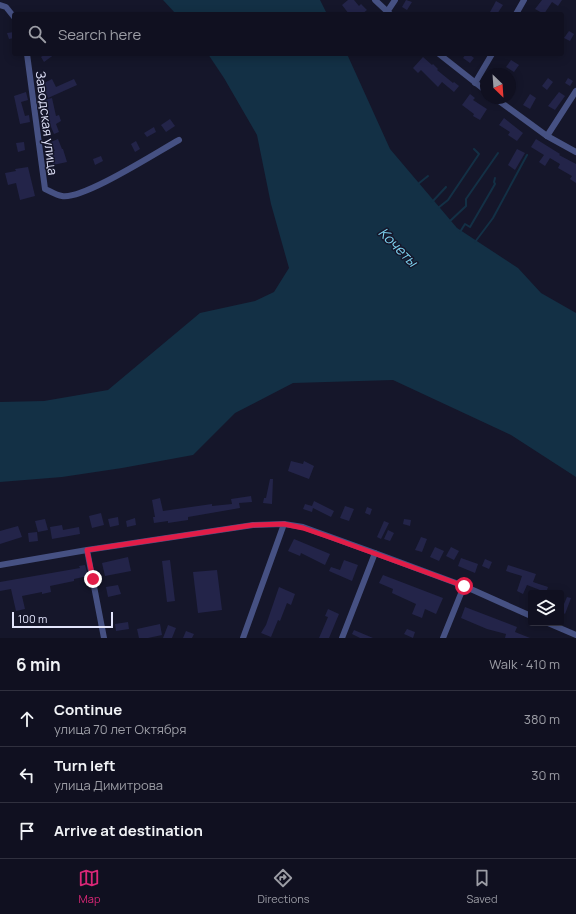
<!DOCTYPE html>
<html lang="en">
<head>
<meta charset="utf-8">
<style>
  :root { --surface:#101020; --page:#191929; --text:#f1f3f6; --muted:#9c9da5; --line:#30303e; --accent:#db2777 }
  body { margin:0; font-family:Manrope,sans-serif; background:var(--page); color:var(--text) }
  .controls { position:absolute; right:12px; bottom:12px; display:grid; overflow:hidden; border-radius:4px; box-shadow:0 2px 10px #0003 }
  .controls button { width:36px; height:36px; display:grid; place-items:center; padding:0; border:0; border-bottom:1px solid var(--line); background:var(--surface); color:var(--text); font:20px sans-serif }
  .compass { position:absolute; left:480px; top:68px; width:36px; height:36px; border-radius:50%; background:var(--surface); box-shadow:0 2px 10px #0003; rotate:155deg }
  .scale { position:absolute; left:12px; bottom:10px; width:101px; box-sizing:border-box; padding-left:4px; border:2px solid #e2e4fb; border-top:0; font-size:11px; line-height:14px; white-space:nowrap; color:#e2e4fb; -webkit-text-stroke:3px #15162a; paint-order:stroke }
  .stop { position:absolute; width:12px; height:12px; margin:-9px; border:3px solid #e11d48; border-radius:50%; background:#fff }
  .stop.end { background:#e11d48; border-color:#fff; box-shadow:0 1px 4px #0008 }
  .list { margin:0; padding:0; list-style:none }
  h2 { display:flex; justify-content:space-between; align-items:center; height:52px; margin:0; padding:0 16px; font-size:17px }
  h2 small { font-size:13px; font-weight:400; color:var(--muted) }
  .list li { display:grid; grid-template-columns:26px 1fr auto; gap:12px; align-items:center; box-sizing:border-box; height:56px; padding:0 16px; border-top:1px solid var(--line) }
  .list b { display:block; font-size:15px; white-space:nowrap }
  .list p { margin:0; font-size:13px; white-space:nowrap; color:var(--muted) }
  .list em { font-size:13px; font-style:normal; color:var(--muted) }
  .icon { flex:none; width:22px; height:22px; fill:none; stroke:currentColor; stroke-width:2; stroke-linecap:round; stroke-linejoin:round }
  .map { position:relative; flex:none; width:576px; height:638px; overflow:hidden }
  .search { position:absolute; background:var(--surface); box-shadow:0 2px 10px #0003; left:12px; right:12px; top:12px; height:44px; display:flex; align-items:center; gap:10px; box-sizing:border-box; padding:0 14px; border-radius:4px; color:var(--muted); font-size:15px }
  .sheet { height:220px; background:var(--surface) }
  nav { display:flex; justify-content:space-around; align-items:center; box-sizing:border-box; height:56px; border-top:1px solid var(--line); background:var(--surface); font-size:11px; color:var(--muted) }
  nav a { display:grid; justify-items:center; gap:2px }
  nav .on { color:var(--accent) }
  .map>svg:first-child { display:block }
  .water { fill:#133045 }
  .lines { fill:none; stroke-linecap:round; stroke-linejoin:round }
  .stream { stroke:#133045; stroke-width:2 }
  .building { fill:#232449 }
  .minor { stroke:#465183; stroke-width:6 }
  .route { stroke:#e11d48; stroke-width:5 }
  .labels { text-anchor:middle; stroke-width:3; stroke-linejoin:round; paint-order:stroke }
  .street-label { font-size:13px; fill:#e2e4fb; stroke:#15162a }
  .water-label { font-size:14px; font-style:italic; fill:#7dd1ee; stroke:#15162a }
</style>
</head>
<body>
<div class="map">
<svg width="576" height="638" viewBox="0 0 576 638">
  <rect width="100%" height="100%" fill="#15162a"/>
  <g class="water">
    <polygon points="163,0 320,0 327,14 176,14"/>
    <polygon points="208,54 347,54 390,149 457,228 518,268 541,293 576,313 576,477 511,435 393,380 293,383 235,413 193,455 122,468 62,477 0,482 0,402 44,401 108,390 200,313 255,301 274,292 289,268 271,204 257,135 224,78"/>
  </g>
  <g class="lines">
    <g class="stream">
      <polyline points="418,184 428,176"/>
      <polyline points="432,202 446,187"/>
      <polyline points="438,208 448,200 479,154 474,149"/>
      <polyline points="449,222 466,206 466,199 498,153"/>
      <polyline points="460,232 465,224 470,227 495,184 494,182 495,178"/>
      <polyline points="475,242 493,218 527,155"/>
    </g>
  </g>
  <g class="building">
    <polygon points="348,0 354,0 359,6 361,4 367,10 362,14 349,14 342,5"/>
    <polygon points="406,0 412,2 407,10 402,7"/>
    <polygon points="542,0 562,0 558,6 552,2 544,14 535,9"/>
    <polygon points="496,1 503,5 497,14 489,14"/>
    <polygon points="569,31 574,34 570,41 564,38"/>
    <polygon points="14,32 14,38 9,39 7,33"/>
    <polygon points="45,54 55,54 44,62 41,57"/>
    <polygon points="466,54 469,54 474,58 470,63 463,58"/>
    <polygon points="423,57 432,65 433,64 438,69 437,70 453,83 454,82 459,86 454,92 442,82 438,87 421,70 418,73 413,68"/>
    <polygon points="511,60 519,65 514,72 506,67"/>
    <polygon points="548,78 553,82 547,90 542,86"/>
    <polygon points="568,78 573,81 570,86 565,83"/>
    <polygon points="52,79 56,87 74,79 77,85 48,98 42,84"/>
    <polygon points="26,92 28,100 21,102 25,116 29,115 30,122 20,124 14,96"/>
    <polygon points="559,92 565,96 555,110 548,106"/>
    <polygon points="470,94 475,98 473,100 487,109 480,120 473,116 474,114 462,105"/>
    <polygon points="530,94 536,98 530,109 523,105"/>
    <polygon points="52,98 56,116 59,115 61,121 56,124 59,132 54,134 49,122 44,100"/>
    <polygon points="504,118 523,133 517,141 508,135 510,132 499,125"/>
    <polygon points="170,119 175,126 166,132 161,125"/>
    <polygon points="154,127 156,132 147,137 144,133"/>
    <polygon points="58,139 62,149 63,149 67,162 53,165 49,152 55,151 51,142"/>
    <polygon points="536,139 560,154 559,155 576,164 576,183 570,179 572,176 558,168 560,164 550,158 545,166 539,162 544,155 531,147"/>
    <polygon points="136,141 140,149 135,152 131,144"/>
    <polygon points="24,142 25,150 18,152 16,143"/>
    <polygon points="517,149 525,153 515,170 508,165"/>
    <polygon points="101,156 103,161 95,165 93,159"/>
    <polygon points="28,167 35,196 20,200 16,183 8,185 5,173 16,171 15,169"/>
    <polygon points="291,461 303,464 304,461 314,466 309,479 288,471"/>
    <polygon points="270,479 273,479 272,504 263,503 264,498 266,498"/>
    <polygon points="251,496 252,502 239,503 240,508 188,517 188,520 168,523 168,521 154,523 153,517 155,517 152,500 160,498 163,511 212,504 212,506 232,504 231,499"/>
    <polygon points="314,501 334,511 331,517 313,508 312,512 303,509 305,504 312,506"/>
    <polygon points="345,506 354,509 349,521 340,518"/>
    <polygon points="367,507 372,509 370,515 365,513"/>
    <polygon points="101,513 104,525 92,528 89,516"/>
    <polygon points="118,517 119,525 110,527 108,519"/>
    <polygon points="135,518 136,525 127,527 126,521"/>
    <polygon points="45,519 48,530 38,532 35,521"/>
    <polygon points="404,519 411,520 410,526 403,524"/>
    <polygon points="384,521 389,523 381,539 377,537"/>
    <polygon points="62,525 63,530 79,527 80,534 52,539 50,527"/>
    <polygon points="18,526 22,537 0,544 0,531"/>
    <polygon points="388,530 394,533 390,541 384,539"/>
    <polygon points="37,532 38,541 29,542 28,533"/>
    <polygon points="421,537 427,539 422,552 415,550"/>
    <polygon points="294,539 330,554 325,565 301,553 300,556 288,551"/>
    <polygon points="435,547 444,551 439,561 430,557"/>
    <polygon points="451,547 459,551 454,560 446,556"/>
    <polygon points="128,557 131,571 105,576 102,563"/>
    <polygon points="461,558 478,564 475,573 458,566"/>
    <polygon points="485,559 492,562 489,569 482,566"/>
    <polygon points="170,560 175,601 167,602 162,561"/>
    <polygon points="344,560 358,565 352,581 329,571 331,567 340,570"/>
    <polygon points="85,565 88,576 74,579 74,581 50,586 51,592 42,594 42,592 22,596 25,609 16,611 11,589 0,591 0,582 80,568 79,566"/>
    <polygon points="508,565 536,574 533,582 548,587 546,593 539,593 540,590 527,585 523,594 517,591 522,576 506,571"/>
    <polygon points="217,570 222,610 198,613 193,572"/>
    <polygon points="383,575 443,598 436,614 425,609 422,618 412,614 416,604 392,593 393,589 379,583"/>
    <polygon points="118,585 121,594 108,597 106,587"/>
    <polygon points="279,587 295,594 291,605 287,603 280,621 278,620 271,637 261,633 266,625"/>
    <polygon points="567,597 571,598 565,614 561,611"/>
    <polygon points="465,607 517,627 515,632 530,638 505,638 506,634 487,629 461,618"/>
    <polygon points="328,609 339,614 329,638 319,638 328,617 325,616"/>
    <polygon points="128,622 129,629 116,631 115,624"/>
    <polygon points="160,624 162,635 148,638 139,638 137,629"/>
    <polygon points="168,625 176,628 172,638 163,638"/>
    <polygon points="407,629 415,632 413,638 404,634"/>
    <polygon points="354,630 373,638 360,638 352,634"/>
    <polygon points="186,631 194,634 192,638 183,638"/>
  </g>
  <g class="lines">
    <g class="minor">
      <polyline points="375,0 390,14"/>
      <polyline points="0,5 6,7 14,17"/>
      <polyline points="387,12 395,0"/>
      <polyline points="516,14 524,0"/>
      <path d="M27,54L45,189C50,191 56,195 62,196C83,200 157,152 179,140"/>
      <polyline points="439,54 486,91"/>
      <polyline points="475,83 492,54"/>
      <polyline points="495,98 547,136 576,152"/>
      <polyline points="547,136 576,91"/>
      <polyline points="87,550 104,638"/>
      <polyline points="0,565 87,550 253,525 284,524 303,527 375,553 464,586 531,616"/>
      <polyline points="548,623 576,635"/>
      <polyline points="243,638 284,524"/>
      <polyline points="342,638 375,553"/>
      <polyline points="443,638 464,586"/>
    </g>
  </g>
  <g class="lines">
    <polyline class="route" points="93,579 87,550 253,525 284,524 303,528 332,538 464,586"/>
  </g>
  <g class="labels">
    <g class="street-label">
      <text transform="translate(47 123) rotate(83)" y="5">Заводская улица</text>
    </g>
    <g class="water-label">
      <text transform="translate(398 247) rotate(45)" y="5">Кочеты</text>
    </g>
  </g>
</svg>
<div class="controls">
<button><svg class="icon" aria-label="layers" viewBox="0 0 24 24"><path d="M12 4l9 5-9 5-9-5zM3 14l9 5 9-5"/></svg></button>
</div>
<svg class="compass" viewBox="-18 -18 36 36"><path d="M0-13l5 13h-10z" fill="#e53935"/><path d="M0 13l5-13h-10z" fill="#9c9da5"/></svg>
<div class="scale">100 m</div>
<div class="stop" style="left:464px;top:586px"></div>
<div class="stop end" style="left:93px;top:579px"></div>
<div class="search"><svg class="icon" aria-label="search" viewBox="0 0 24 24"><circle cx="10" cy="10" r="6"/><path d="M15 15l6 6"/></svg>Search here</div>
</div>
<section class="sheet">
<h2>6 min<small>Walk · 410 m</small></h2>
<ul class="list">
<li><svg class="icon" aria-label="ahead" viewBox="0 0 24 24"><path d="M12 20V5M6 11l6-6 6 6"/></svg><div><b>Continue</b><p>улица 70 лет Октября</p></div><em>380 m</em></li>
<li><svg class="icon" aria-label="left" viewBox="0 0 24 24"><path d="M17 20v-9H6M10 6l-5 5 5 5"/></svg><div><b>Turn left</b><p>улица Димитрова</p></div><em>30 m</em></li>
<li><svg class="icon" aria-label="arrive" viewBox="0 0 24 24"><path d="M6 21V4h12l-3 4 3 4H6"/></svg><div><b>Arrive at destination</b></div></li>
</ul>
</section>
<nav>
<a class="on"><svg class="icon" aria-label="map" viewBox="0 0 24 24"><path d="M3 6l6-2 6 2 6-2v14l-6 2-6-2-6 2zM9 4v14M15 6v14"/></svg>Map</a>
<a><svg class="icon" aria-label="directions" viewBox="0 0 24 24"><path d="M12 3l9 9-9 9-9-9zM9 14v-3h6M13 9l2 2-2 2"/></svg>Directions</a>
<a><svg class="icon" aria-label="saved" viewBox="0 0 24 24"><path d="M7 4h10v16l-5-4-5 4z"/></svg>Saved</a>
</nav>
</body>
</html>
